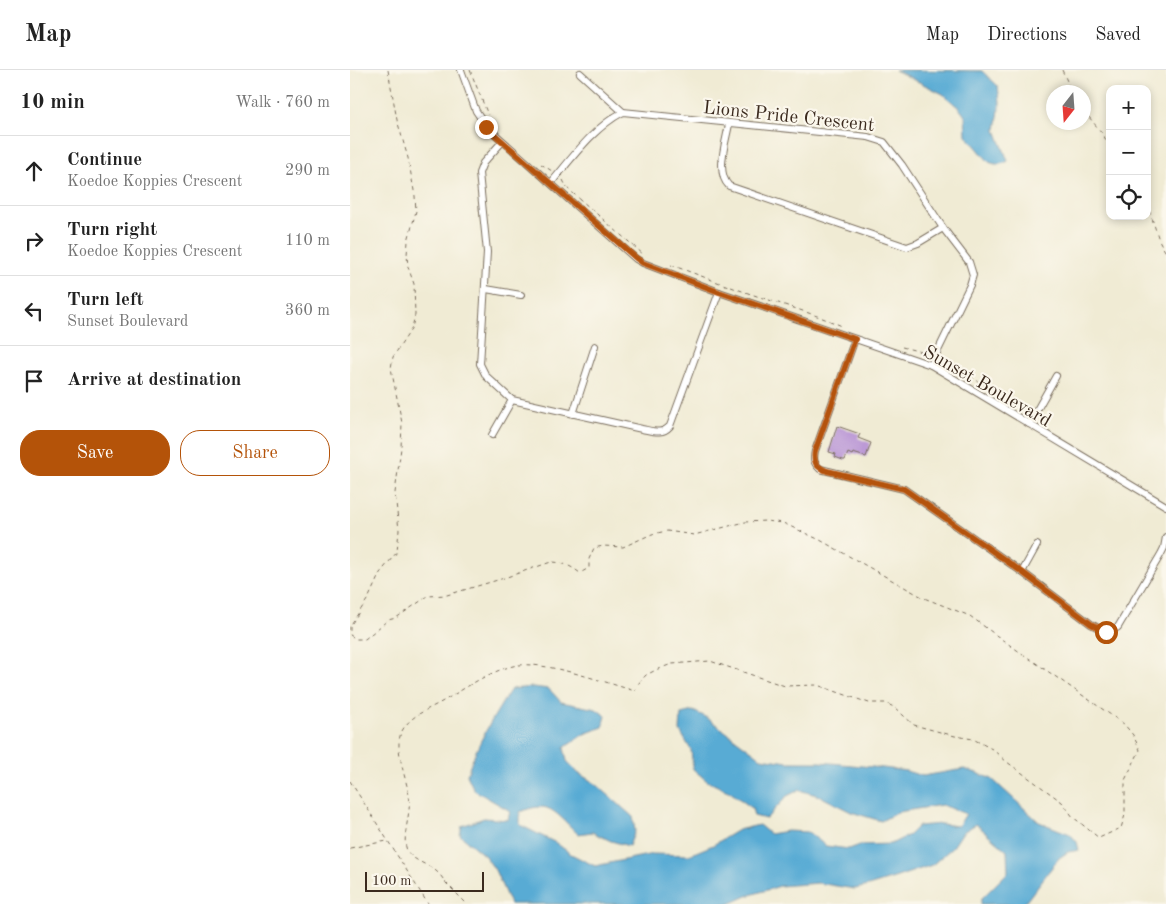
<!DOCTYPE html>
<html lang="en">
<head>
<meta charset="utf-8">
<style>
  :root { --surface:#fff; --page:#f2f2f2; --text:#222; --muted:#767676; --line:#e0e0e0; --accent:#b45309 }
  body { margin:0; font-family:"Old Standard TT",serif; background:var(--page); color:var(--text) }
  .controls { position:absolute; right:15px; top:15px; display:grid; overflow:hidden; border-radius:10px; box-shadow:0 2px 8px #0003 }
  .controls button { width:45px; height:45px; display:grid; place-items:center; padding:0; border:0; border-bottom:1px solid var(--line); background:var(--surface); color:var(--text); font:25px sans-serif }
  .compass { position:absolute; left:696px; top:15px; width:45px; height:45px; border-radius:50%; background:var(--surface); box-shadow:0 2px 8px #0003; rotate:197deg }
  .scale { position:absolute; left:15px; bottom:12px; width:119px; box-sizing:border-box; padding-left:5px; border:2px solid #3b2a1e; border-top:0; font-size:14px; line-height:18px; white-space:nowrap; color:#3b2a1e; -webkit-text-stroke:4px #fbf7ec; paint-order:stroke }
  .stop { position:absolute; width:15px; height:15px; margin:-11px; border:4px solid #b45309; border-radius:50%; background:#fff }
  .stop.end { background:#b45309; border-color:#fff; box-shadow:0 1px 5px #0008 }
  .list { margin:0; padding:0; list-style:none }
  h2 { display:flex; justify-content:space-between; align-items:center; height:65px; margin:0; padding:0 20px; font-size:21px }
  h2 small { font-size:16px; font-weight:400; color:var(--muted) }
  .list li { display:grid; grid-template-columns:32px 1fr auto; gap:15px; align-items:center; box-sizing:border-box; height:70px; padding:0 20px; border-top:1px solid var(--line) }
  .list b { display:block; font-size:19px; white-space:nowrap }
  .list p { margin:0; font-size:16px; white-space:nowrap; color:var(--muted) }
  .list em { font-size:16px; font-style:normal; color:var(--muted) }
  .actions { display:flex; gap:10px; padding:15px 20px }
  .actions a { flex:1; padding:11px 0; border:1px solid var(--accent); border-radius:20px; text-align:center; font-size:18px; color:var(--accent) }
  .actions .main { background:var(--accent); color:#fff }
  .icon { flex:none; width:28px; height:28px; fill:none; stroke:currentColor; stroke-width:2; stroke-linecap:round; stroke-linejoin:round }
  .map { position:relative; flex:none; width:816px; height:834px; overflow:hidden }
  header { display:flex; align-items:center; gap:30px; box-sizing:border-box; height:70px; padding:0 25px; background:var(--surface); border-bottom:1px solid var(--line) }
  header strong { font-size:24px }
  nav { display:flex; gap:28px; margin-inline-start:auto; font-size:18px }
  main { display:flex }
  aside { flex:1; background:var(--surface) }
  .map>svg:first-child { display:block }
  .water { fill:#59abd4; stroke:#4a6a79 }
  .building { fill:#bc9ad6 }
  .lines { fill:none; stroke-linecap:round; stroke-linejoin:round }
  .street-casing { stroke:#7a6e5e; stroke-width:8 }
  .path { stroke:#7a6e5e; stroke-width:1; stroke-dasharray:4 4; stroke-linecap:butt }
  .street { stroke:#fff; stroke-width:6 }
  .route { stroke:#b45309; stroke-width:6 }
  .labels { text-anchor:middle; stroke-width:4.5; stroke-linejoin:round; paint-order:stroke }
  .street-label { font-size:19px; fill:#3b2a1e; stroke:#fbf7ec }
</style>
</head>
<body>
<header>
<strong>Map</strong>
<nav><a>Map</a><a>Directions</a><a>Saved</a></nav>
</header>
<main>
<aside>
<h2>10 min<small>Walk · 760 m</small></h2>
<ul class="list">
<li><svg class="icon" aria-label="ahead" viewBox="0 0 24 24"><path d="M12 20V5M6 11l6-6 6 6"/></svg><div><b>Continue</b><p>Koedoe Koppies Crescent</p></div><em>290 m</em></li>
<li><svg class="icon" aria-label="right" viewBox="0 0 24 24"><path d="M7 20v-9h11M14 6l5 5-5 5"/></svg><div><b>Turn right</b><p>Koedoe Koppies Crescent</p></div><em>110 m</em></li>
<li><svg class="icon" aria-label="left" viewBox="0 0 24 24"><path d="M17 20v-9H6M10 6l-5 5 5 5"/></svg><div><b>Turn left</b><p>Sunset Boulevard</p></div><em>360 m</em></li>
<li><svg class="icon" aria-label="arrive" viewBox="0 0 24 24"><path d="M6 21V4h12l-3 4 3 4H6"/></svg><div><b>Arrive at destination</b></div></li>
</ul>
<div class="actions"><a class="main">Save</a><a>Share</a></div>
</aside>
<div class="map">
<svg width="816" height="834" viewBox="0 0 816 834">
  <rect width="100%" height="100%" fill="#fbf7ec"/>
  <filter id="ink" filterUnits="userSpaceOnUse"><feTurbulence type="fractalNoise" baseFrequency=".02" numOctaves="2"/><feDisplacementMap in="SourceGraphic" scale="10" xChannelSelector="R" yChannelSelector="G"/><feConvolveMatrix kernelMatrix="1 2 1 2 8 2 1 2 1" color-interpolation-filters="sRGB"/></filter>
  <filter id="wash" filterUnits="userSpaceOnUse"><feTurbulence type="fractalNoise" baseFrequency=".0096" numOctaves="4" result="noise"/><feDisplacementMap in="SourceGraphic" scale="20" xChannelSelector="R" yChannelSelector="G"/><feGaussianBlur stdDeviation="1.12" result="paint"/><feColorMatrix in="noise" values="0 0 0 0 0 0 0 0 0 0 0 0 0 0 0 0 0 1.4 0 .05"/><feComposite in="paint" operator="in"/></filter>
  <g filter="url(#wash)">
    <rect width="100%" height="100%" fill="#f0ebd4"/>
    <g class="water">
      <path d="M545,0L632,1L648,16L650,33L646,60L658,91C651,95 646,95 639,92L616,65L615,46L609,38L593,24Z"/>
      <path d="M183,617L199,619L211,632L246,639L256,646L253,657L234,664L214,678L217,691L228,703L246,714L283,747L285,761L279,776L261,771L242,762L228,764C220,757 207,741 197,738C189,735 177,739 170,742V755L206,773L221,784L245,796L303,784L339,785L363,775L388,760L409,755L420,764L437,761L458,762L476,776L499,779L510,775L541,774L559,765L568,756L591,754L608,756L616,744L592,735L548,742L531,751L501,742L470,726L449,720L437,726L416,749L404,746L402,738L380,722L357,711L343,699L341,680L330,661L331,644L343,641L356,647L411,688L438,692H470L533,698L556,701L573,706L614,699L627,703L642,709L689,752L720,764L727,772L729,780L718,782L709,788L674,834H631V829L658,802L657,781L626,754L613,762L603,777L582,795L547,807L518,816L505,819L468,813L430,816L397,826L379,834H160L145,800L135,786L110,765L112,756L134,748L158,750L160,741L124,720L117,705C127,673 144,646 161,619Z"/>
    </g>
    <g id="blocks">
      <polygon class="building" points="487,356 510,364 508,368 521,373 516,387 503,383 502,385 498,383 495,390 493,390 485,387 486,384 479,382"/>
    </g>
  </g>
  <g filter="url(#ink)">
    <use href="#blocks" fill-opacity="0" stroke="#7a6e5e" stroke-width="1"/>
    <g class="lines">
      <defs>
        <g id="street">
          <polyline points="111,0 126,41 137,57 286,189 293,193 369,222 581,295 816,436"/>
          <polyline points="230,3 273,42"/>
          <path d="M379,54C376,72 365,102 379,116L557,177L568,173L593,158"/>
          <path d="M152,72L133,93L129,103L137,182L130,294L136,306L162,330L292,359C303,361 312,365 320,356L369,222"/>
          <path d="M201,113C223,87 243,58 273,42L518,67L534,72L552,95L593,158L619,192L623,205L620,215L581,295"/>
          <polyline points="136,219 171,225"/>
          <path d="M505,269L465,381C463,390 464,393 470,399L554,419L672,502L741,554L756,562H761L768,557L811,484L814,478L816,467"/>
          <polyline points="223,344 245,276"/>
          <polyline points="679,354 706,306"/>
          <polyline points="142,365 162,330"/>
          <polyline points="672,502 687,475"/>
        </g>
      </defs>
      <use href="#street" class="street-casing"/>
      <g class="path">
        <path d="M38,0L47,50L58,88L65,126L66,141L58,171L57,185L58,197L64,214L65,245L62,258L43,287L41,298L52,353L51,378L45,423L49,460L47,482L30,503L19,527L0,556V565L6,569H15L38,550L46,548L78,526L97,525L151,509L201,492C212,492 221,496 230,503L239,498V489L244,478L253,476L273,477L302,464L317,461L344,465L395,452L416,451L433,453L470,470L574,528L620,546L654,571L774,654L783,665L790,680L775,710V745L771,758L749,768L723,747L712,732L657,692L642,679L623,669L605,666L564,655L544,637L535,633H519L467,615L435,616L360,591L322,594L308,599L296,605L288,614L285,621C257,613 190,589 163,596C138,602 117,617 95,630C80,639 59,645 51,663C44,679 57,710 59,726C62,743 50,770 58,782C65,792 78,794 86,801C90,804 93,809 96,813C103,820 110,827 117,834"/>
        <polyline points="120,0 138,45"/>
        <polyline points="712,0 722,22"/>
        <polyline points="734,41 752,63 760,77"/>
        <polyline points="191,94 202,101"/>
        <polyline points="213,110 217,118 294,185"/>
        <polyline points="797,133 809,170 816,183"/>
        <path d="M321,195C352,206 382,218 413,228C440,237 468,245 494,257"/>
        <polyline points="552,277 572,282 579,282"/>
        <polyline points="594,289 597,293 677,340"/>
        <polyline points="691,348 698,356"/>
        <polyline points="0,711 78,834"/>
        <polyline points="0,778 37,771"/>
      </g>
      <use href="#street" class="street"/>
    </g>
  </g>
  <g class="lines" filter="url(#ink)">
    <path class="route" d="M136,57L286,188L293,193L369,222L505,269L465,381C463,392 466,397 477,401L554,419L672,502L741,554L756,562"/>
  </g>
  <g class="labels">
    <g class="street-label">
      <text transform="translate(439 45) rotate(6)" y="7">Lions Pride Crescent</text>
      <text transform="translate(638 315) rotate(30)" y="7">Sunset Boulevard</text>
    </g>
  </g>
</svg>
<div class="controls">
<button>+</button>
<button>−</button>
<button><svg class="icon" aria-label="locate" viewBox="0 0 24 24"><circle cx="12" cy="12" r="6"/><path d="M12 2v4M12 18v4M2 12h4M18 12h4"/></svg></button>
</div>
<svg class="compass" viewBox="-18 -18 36 36"><path d="M0-13l5 13h-10z" fill="#e53935"/><path d="M0 13l5-13h-10z" fill="#767676"/></svg>
<div class="scale">100 m</div>
<div class="stop" style="left:756px;top:562px"></div>
<div class="stop end" style="left:136px;top:57px"></div>
</div>
</main>
</body>
</html>
